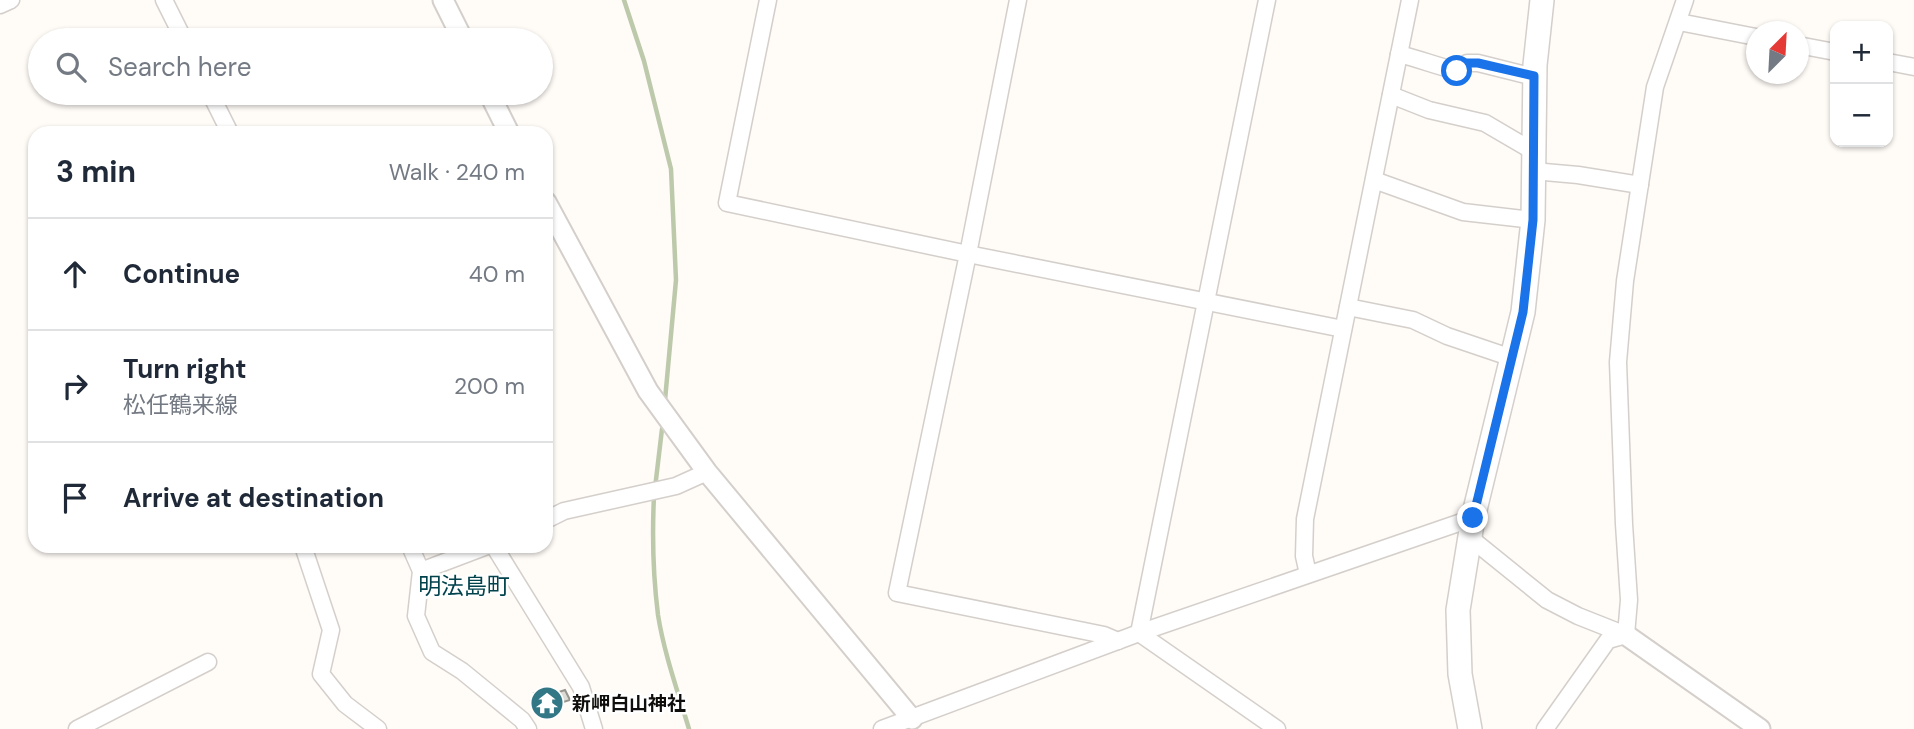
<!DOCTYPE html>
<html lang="en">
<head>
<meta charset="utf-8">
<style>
  :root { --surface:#fff; --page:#f6f6f7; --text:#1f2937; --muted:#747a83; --line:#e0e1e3 }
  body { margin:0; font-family:"DM Sans","Noto Sans JP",sans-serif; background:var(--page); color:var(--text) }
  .controls { position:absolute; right:21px; top:21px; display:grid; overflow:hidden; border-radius:14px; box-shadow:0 2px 5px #0004 }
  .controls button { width:63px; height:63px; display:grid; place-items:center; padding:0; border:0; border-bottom:2px solid var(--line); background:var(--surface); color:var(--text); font:35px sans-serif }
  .compass { position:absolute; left:1746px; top:21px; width:63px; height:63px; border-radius:50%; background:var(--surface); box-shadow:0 2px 5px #0004; rotate:24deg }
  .stop { position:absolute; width:21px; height:21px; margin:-16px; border:5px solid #1a73e8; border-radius:50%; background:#fff }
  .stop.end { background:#1a73e8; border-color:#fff; box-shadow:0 2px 7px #0008 }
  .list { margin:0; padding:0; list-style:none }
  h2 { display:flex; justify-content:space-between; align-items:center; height:91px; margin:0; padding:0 28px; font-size:30px }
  h2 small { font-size:23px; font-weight:400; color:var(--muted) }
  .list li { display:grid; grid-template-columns:46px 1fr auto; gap:21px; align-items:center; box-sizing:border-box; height:112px; padding:0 28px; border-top:2px solid var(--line) }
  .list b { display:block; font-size:26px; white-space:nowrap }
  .list p { margin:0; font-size:23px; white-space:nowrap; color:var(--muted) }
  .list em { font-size:23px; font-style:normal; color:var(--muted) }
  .icon { flex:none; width:38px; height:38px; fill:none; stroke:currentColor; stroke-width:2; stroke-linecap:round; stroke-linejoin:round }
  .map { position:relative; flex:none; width:1914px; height:729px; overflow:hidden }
  .search { position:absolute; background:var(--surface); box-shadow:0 2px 5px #0004; left:28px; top:28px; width:525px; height:77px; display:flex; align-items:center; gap:18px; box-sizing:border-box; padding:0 24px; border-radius:38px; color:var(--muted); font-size:26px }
  .panel { position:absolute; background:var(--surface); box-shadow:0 2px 5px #0004; left:28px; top:126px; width:525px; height:427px; border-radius:21px }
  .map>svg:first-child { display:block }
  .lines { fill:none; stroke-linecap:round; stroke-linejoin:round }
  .stream { stroke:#bdc9ab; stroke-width:4.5 }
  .building { fill:#dcdbd4; stroke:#96958f; stroke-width:2 }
  .minor-casing { stroke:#d4cfcb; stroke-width:19 }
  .tertiary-casing { stroke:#d4cfcb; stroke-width:23 }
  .secondary-casing { stroke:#d4cfcb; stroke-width:26 }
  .minor { stroke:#fff; stroke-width:16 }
  .tertiary { stroke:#fff; stroke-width:19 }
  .secondary { stroke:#fff; stroke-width:23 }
  .route { stroke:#1a73e8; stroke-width:9 }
  .labels { text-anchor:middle; stroke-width:5; stroke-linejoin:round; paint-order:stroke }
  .poi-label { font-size:19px; font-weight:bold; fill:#100e0d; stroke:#fff; text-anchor:start }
  .quarter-label { font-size:23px; fill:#01424c; stroke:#fff }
</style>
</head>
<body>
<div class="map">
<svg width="1914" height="729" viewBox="0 0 1914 729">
  <rect width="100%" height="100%" fill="#fffbf7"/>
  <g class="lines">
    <g class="stream">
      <polyline points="624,0 644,61 671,169 676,280 665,400"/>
      <polyline points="655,488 662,429"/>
      <path d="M654,496C652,536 653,575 658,615C664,653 678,692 689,729"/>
    </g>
  </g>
  <polygon class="building" points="550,688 553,694 565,690 570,700 557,704 559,710 542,716 541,711 535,713 531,701 536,699 534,693"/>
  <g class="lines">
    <defs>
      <g id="minor">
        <polyline points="164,0 184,40"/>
        <polyline points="768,0 727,203 968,254 1343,329"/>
        <polyline points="1018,0 968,254 897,593 1104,635 1118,641"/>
        <polyline points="0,5 11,0"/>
        <polyline points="1679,22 1756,37"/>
        <polyline points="1798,45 1835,52"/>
        <path d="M1399,54C1419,59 1437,66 1457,71L1467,63H1478L1534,77"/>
        <polyline points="1888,62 1914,67"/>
        <polyline points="210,93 230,133"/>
        <polyline points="1391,95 1429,110 1485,123 1533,151"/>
        <polyline points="1533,171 1578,175 1640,185"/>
        <polyline points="1374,180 1463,212 1533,220"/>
        <polyline points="1348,307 1413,320 1447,336 1512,358"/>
        <polyline points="546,520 564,511 676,486 707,472"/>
        <polyline points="1469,537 1547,600 1578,616 1626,635"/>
        <polyline points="303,546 331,630 321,674 345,704 378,729"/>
        <polyline points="410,546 421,571 416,616 432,652 462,671 522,720 528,729"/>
        <polyline points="494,546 581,687 594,729"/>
        <polyline points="421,571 487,546"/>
        <polyline points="1308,574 1304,556 1305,519 1410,0"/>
        <polyline points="1139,633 1267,0"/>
        <polyline points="1139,633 1277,729"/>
        <polyline points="77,729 208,662"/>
        <polyline points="882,729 1139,633 1473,518"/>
        <polyline points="1545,729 1608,640 1626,635 1629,600 1624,524 1618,362 1625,281 1655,87 1685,0"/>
      </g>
      <g id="tertiary">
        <polyline points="443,0 463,40"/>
        <polyline points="489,93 509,133"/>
        <polyline points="546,202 648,391 707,472 912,719"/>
        <polyline points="1626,635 1760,729"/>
      </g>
      <polyline id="secondary" points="1470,729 1460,674 1458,610 1473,518 1523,312 1533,220 1535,65 1542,0"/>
    </defs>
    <use href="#minor" class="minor-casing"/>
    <use href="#tertiary" class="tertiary-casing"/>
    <use href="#secondary" class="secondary-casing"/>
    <use href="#minor" class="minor"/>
    <use href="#tertiary" class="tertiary"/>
    <use href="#secondary" class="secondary"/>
  </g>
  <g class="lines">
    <polyline class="route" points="1457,71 1466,63 1478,63 1534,76 1533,220 1523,312 1473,518"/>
  </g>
  <defs>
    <symbol id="temple-disc" viewBox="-11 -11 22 22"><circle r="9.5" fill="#327785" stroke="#fff"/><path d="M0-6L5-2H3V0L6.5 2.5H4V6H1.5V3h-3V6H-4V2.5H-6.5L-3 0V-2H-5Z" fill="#fff"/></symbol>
  </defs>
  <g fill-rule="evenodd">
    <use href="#temple-disc" x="528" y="684" width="38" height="38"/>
  </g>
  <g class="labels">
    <g class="poi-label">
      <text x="572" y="710">新岬白山神社</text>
    </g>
    <g class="quarter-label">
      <text x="464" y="594">明法島町</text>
    </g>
  </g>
</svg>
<div class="controls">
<button>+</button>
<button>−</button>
</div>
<svg class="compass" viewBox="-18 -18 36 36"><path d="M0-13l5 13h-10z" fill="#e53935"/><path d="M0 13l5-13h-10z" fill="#747a83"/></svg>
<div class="stop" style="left:1457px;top:71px"></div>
<div class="stop end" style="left:1473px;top:518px"></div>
<div class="search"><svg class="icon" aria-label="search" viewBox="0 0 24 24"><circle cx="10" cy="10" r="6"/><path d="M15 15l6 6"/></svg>Search here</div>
<section class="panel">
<h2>3 min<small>Walk · 240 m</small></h2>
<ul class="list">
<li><svg class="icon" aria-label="ahead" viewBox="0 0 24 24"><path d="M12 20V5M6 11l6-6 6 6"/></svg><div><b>Continue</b></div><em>40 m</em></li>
<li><svg class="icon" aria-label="right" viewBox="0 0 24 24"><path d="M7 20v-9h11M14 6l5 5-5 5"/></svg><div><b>Turn right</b><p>松任鶴来線</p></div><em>200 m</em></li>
<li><svg class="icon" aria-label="arrive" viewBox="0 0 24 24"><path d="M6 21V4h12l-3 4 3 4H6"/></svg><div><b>Arrive at destination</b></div></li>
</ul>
</section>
</div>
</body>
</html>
